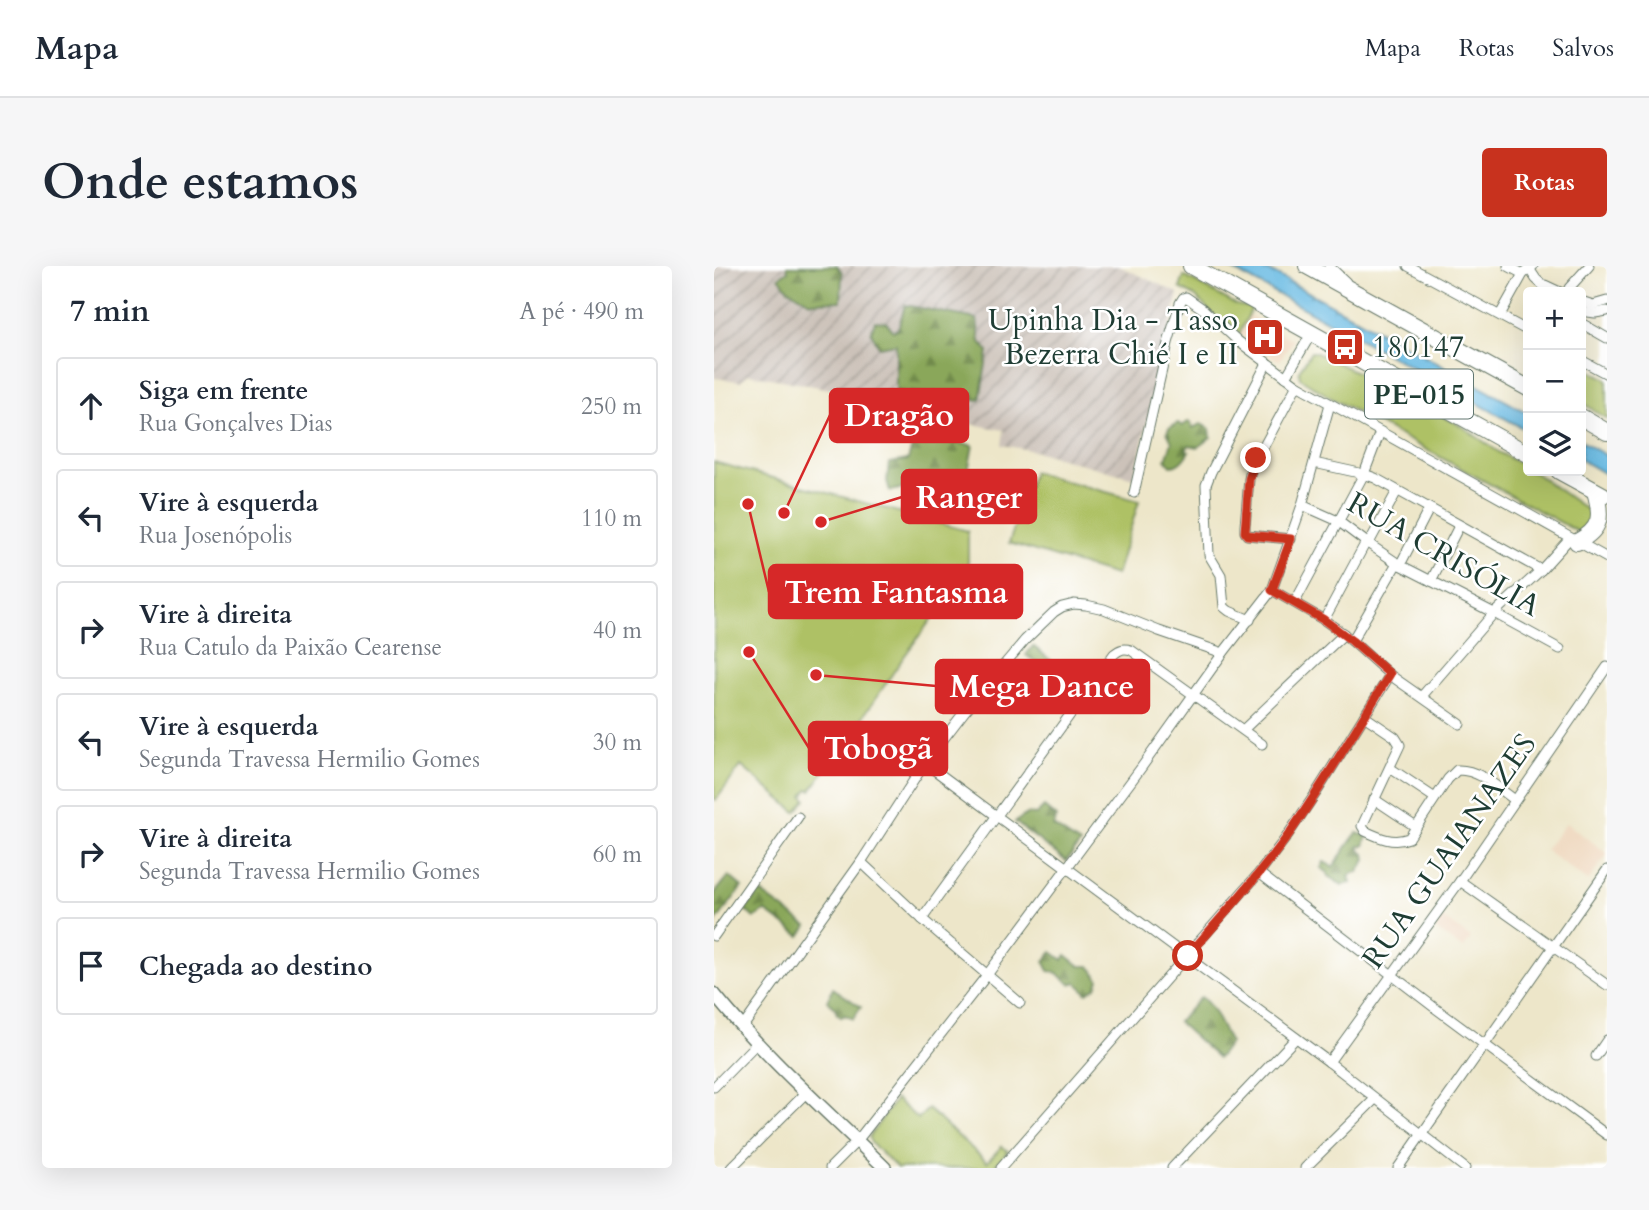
<!DOCTYPE html>
<html lang="pt">
<head>
<meta charset="utf-8">
<style>
  :root { --surface:#fff; --page:#f6f6f7; --text:#1f2937; --muted:#747a83; --line:#e0e1e3; --accent:#c8321e }
  body { margin:0; font-family:Cardo,serif; background:var(--page); color:var(--text) }
  .controls { position:absolute; right:21px; top:21px; display:grid; overflow:hidden; border-radius:7px; box-shadow:0 7px 28px #0002 }
  .controls button { width:63px; height:63px; display:grid; place-items:center; padding:0; border:0; border-bottom:2px solid var(--line); background:var(--surface); color:var(--text); font:35px sans-serif }
  .stop { position:absolute; width:21px; height:21px; margin:-16px; border:5px solid #c8321e; border-radius:50%; background:#fff }
  .stop.end { background:#c8321e; border-color:#fff; box-shadow:0 2px 7px #0008 }
  .list { margin:0; padding:0; list-style:none }
  h2 { display:flex; justify-content:space-between; align-items:center; height:91px; margin:0; padding:0 28px; font-size:30px }
  h2 small { font-size:23px; font-weight:400; color:var(--muted) }
  .list li { display:grid; grid-template-columns:46px 1fr auto; gap:21px; align-items:center; box-sizing:border-box; height:98px; margin:0 14px 14px; padding:0 14px; border:2px solid var(--line); border-radius:7px }
  .list b { display:block; font-size:26px; white-space:nowrap }
  .list p { margin:0; font-size:23px; white-space:nowrap; color:var(--muted) }
  .list em { font-size:23px; font-style:normal; color:var(--muted) }
  .icon { flex:none; width:38px; height:38px; fill:none; stroke:currentColor; stroke-width:2; stroke-linecap:round; stroke-linejoin:round }
  .map { position:relative; flex:none; width:893px; height:902px; overflow:hidden; border-radius:7px }
  header { display:flex; align-items:center; gap:42px; box-sizing:border-box; height:98px; padding:0 35px; background:var(--surface); border-bottom:2px solid var(--line) }
  header strong { font-size:33px }
  nav { display:flex; gap:38px; margin-inline-start:auto; font-size:24px }
  .intro { display:flex; align-items:center; justify-content:space-between; box-sizing:border-box; height:168px; padding:0 42px }
  h1 { margin:0; font-size:49px }
  .button { padding:18px 32px; border-radius:7px; background:var(--accent); color:#fff; font-size:24px; font-weight:700 }
  main { display:flex; gap:42px; padding:0 42px }
  aside { flex:1; background:var(--surface); border-radius:7px; box-shadow:0 7px 28px #0002 }
  .map>svg:first-child { display:block }
  .built { fill:#eed6bb }
  .industrial { fill:url(#industrial-furrows) }
  .forest { fill:url(#forest-firs); stroke:#547247; stroke-width:2 }
  .park { fill:#aec165; stroke:#667f4c; stroke-width:2 }
  .water { fill:url(#water-ripples); stroke:#427b8b; stroke-width:2 }
  .lines { fill:none; stroke-linecap:round; stroke-linejoin:round }
  .minor-casing { stroke:#677868; stroke-width:11 }
  .secondary-casing { stroke:#677868; stroke-width:15 }
  .trunk-casing { stroke:#677868; stroke-width:18 }
  .minor { stroke:#fff; stroke-width:9 }
  .secondary { stroke:#fff; stroke-width:12 }
  .trunk { stroke:#fff; stroke-width:16 }
  .route { stroke:#c8321e; stroke-width:9 }
  .labels { text-anchor:middle; stroke-width:5; stroke-linejoin:round; paint-order:stroke }
  .shield { fill:#fff; stroke:#627771; stroke-width:2 }
  .shield-label { font-size:28px; font-weight:bold; fill:#1f3d34 }
  .poi-label { font-size:30px; fill:#1f3d34; stroke:#fff; text-anchor:end }
  .street-label { font-size:30px; fill:#1f3d34; stroke:#fff }
  .leader { fill:none; stroke:#d62828; stroke-width:2.5 }
  .callout-dot { fill:#d62828; stroke:#fff; stroke-width:2.5 }
  .callout { fill:#d62828; stroke:#d62828; stroke-width:2.5 }
  .callout-label { font-size:32px; text-anchor:middle; font-weight:bold; fill:#fff }
</style>
</head>
<body>
<header>
<strong>Mapa</strong>
<nav><a>Mapa</a><a>Rotas</a><a>Salvos</a></nav>
</header>
<div class="intro"><h1>Onde estamos</h1><a class="button">Rotas</a></div>
<main>
<aside>
<h2>7 min<small>A pé · 490 m</small></h2>
<ul class="list">
<li><svg class="icon" aria-label="ahead" viewBox="0 0 24 24"><path d="M12 20V5M6 11l6-6 6 6"/></svg><div><b>Siga em frente</b><p>Rua Gonçalves Dias</p></div><em>250 m</em></li>
<li><svg class="icon" aria-label="left" viewBox="0 0 24 24"><path d="M17 20v-9H6M10 6l-5 5 5 5"/></svg><div><b>Vire à esquerda</b><p>Rua Josenópolis</p></div><em>110 m</em></li>
<li><svg class="icon" aria-label="right" viewBox="0 0 24 24"><path d="M7 20v-9h11M14 6l5 5-5 5"/></svg><div><b>Vire à direita</b><p>Rua Catulo da Paixão Cearense</p></div><em>40 m</em></li>
<li><svg class="icon" aria-label="left" viewBox="0 0 24 24"><path d="M17 20v-9H6M10 6l-5 5 5 5"/></svg><div><b>Vire à esquerda</b><p>Segunda Travessa Hermilio Gomes</p></div><em>30 m</em></li>
<li><svg class="icon" aria-label="right" viewBox="0 0 24 24"><path d="M7 20v-9h11M14 6l5 5-5 5"/></svg><div><b>Vire à direita</b><p>Segunda Travessa Hermilio Gomes</p></div><em>60 m</em></li>
<li><svg class="icon" aria-label="arrive" viewBox="0 0 24 24"><path d="M6 21V4h12l-3 4 3 4H6"/></svg><div><b>Chegada ao destino</b></div></li>
</ul>
</aside>
<div class="map">
<svg width="893" height="902" viewBox="0 0 893 902">
  <defs>
    <pattern id="industrial-furrows" width="10" height="10" patternUnits="userSpaceOnUse" patternTransform="scale(1.75)"><rect width="10" height="10" fill="#ccc2b9"/><path d="M-1 1l2-2M0 10L10 0M9 11l2-2" fill="none" stroke="#a59f97"/></pattern>
    <pattern id="forest-firs" width="22" height="20" patternUnits="userSpaceOnUse" patternTransform="scale(1.75)"><rect width="22" height="20" fill="#8aa75a"/><path d="M5 1l3.5 6h-7zM16 11l3.5 6h-7z" fill="#70894b"/></pattern>
    <pattern id="water-ripples" width="26" height="14" patternUnits="userSpaceOnUse" patternTransform="scale(1.75)"><rect width="26" height="14" fill="#66b9e2"/><path d="M2 4q2-2 4 0t4 0M15 11q2-2 4 0t4 0" fill="none" stroke="#5398b8"/></pattern>
  </defs>
  <rect width="100%" height="100%" fill="#fff"/>
  <filter id="ink" filterUnits="userSpaceOnUse"><feTurbulence type="fractalNoise" baseFrequency=".0143" numOctaves="2"/><feDisplacementMap in="SourceGraphic" scale="14" xChannelSelector="R" yChannelSelector="G"/><feConvolveMatrix kernelMatrix="1 2 1 2 8 2 1 2 1" color-interpolation-filters="sRGB"/></filter>
  <filter id="wash" filterUnits="userSpaceOnUse"><feTurbulence type="fractalNoise" baseFrequency=".00686" numOctaves="4" result="noise"/><feDisplacementMap in="SourceGraphic" scale="28" xChannelSelector="R" yChannelSelector="G"/><feGaussianBlur stdDeviation="1.57" result="paint"/><feColorMatrix in="noise" values="0 0 0 0 0 0 0 0 0 0 0 0 0 0 0 0 0 1.4 0 .05"/><feComposite in="paint" operator="in"/></filter>
  <g filter="url(#wash)">
    <rect width="100%" height="100%" fill="#ede6c9"/>
    <g class="built">
      <polygon points="535,49 579,74 565,95 525,68"/>
      <polygon points="852,557 893,587 893,589 874,615 831,584"/>
      <polygon points="729,652 757,672 749,683 721,663"/>
    </g>
    <polygon class="industrial" points="0,0 405,0 464,27 420,212 321,185 288,179 290,164 198,147 186,136 35,108 26,115 0,112"/>
    <g class="forest">
      <polygon points="73,0 123,0 128,7 127,35 96,36 74,23 65,11 74,5"/>
      <polygon points="191,39 263,53 266,76 274,85 266,134 182,125 182,78 165,81 157,66 161,55 172,56 179,65 184,63"/>
      <path d="M474,156L477,157L478,162L487,158L496,163L497,171L484,181L475,179L472,184L475,185C471,192 465,200 457,200L452,193L458,176L453,166L455,162L464,157L468,160Z"/>
      <polygon points="200,172 259,179 252,216 226,217 206,231 190,222 176,225 173,215 175,197 194,194"/>
      <polygon points="319,380 344,400 332,416 321,406 324,398 312,389"/>
      <polygon points="330,541 342,551 339,560 366,578 352,595 301,556 313,548 322,549"/>
      <path d="M643,567L653,570L650,580H645L647,586L651,588L652,594L644,606L639,607L635,610L637,617L628,619L614,610L613,606L607,602L610,596L619,601C627,590 633,579 643,567Z"/>
      <polygon points="15,610 28,621 0,658 0,628"/>
      <polygon points="46,626 93,660 86,670 51,645 40,652 31,644"/>
      <polygon points="338,686 349,694 352,689 366,700 376,700 385,713 382,721 373,727 362,716 357,718 343,707 335,705 330,695"/>
      <polygon points="119,722 147,741 139,753 131,749 127,751 123,748 121,742 113,735"/>
      <path d="M487,731C499,739 508,763 516,777L504,792L464,756Z"/>
    </g>
    <g class="park">
      <polygon points="470,10 523,39 538,42 525,68 505,55 481,30 466,22"/>
      <polygon points="597,86 601,86 692,130 749,161 786,187 814,202 814,205 818,205 873,244 879,254 866,267 619,133 586,112 585,105"/>
      <polygon points="867,100 893,113 893,153 867,136"/>
      <polygon points="0,196 254,265 254,303 189,392 160,435 97,524 94,523 89,530 92,533 82,546 27,500 2,534 0,533"/>
      <polygon points="319,206 425,235 402,309 295,277"/>
      <polygon points="182,833 204,853 214,843 273,896 288,880 294,885 279,902 183,902 157,877 155,871"/>
    </g>
    <g class="water">
      <polygon points="512,0 547,0 814,147 814,165"/>
      <polygon points="867,175 893,190 893,209 867,194"/>
    </g>
  </g>
  <g filter="url(#ink)">
    <g class="lines">
      <defs>
        <g id="minor">
          <polyline points="615,0 632,16"/>
          <polyline points="694,0 814,65"/>
          <polyline points="794,0 809,8"/>
          <polyline points="814,1 822,13 836,26"/>
          <polyline points="831,19 846,26"/>
          <polyline points="855,26 855,22 875,0"/>
          <polyline points="867,35 879,39 893,35"/>
          <polyline points="867,45 881,47 893,45"/>
          <polyline points="786,49 809,8 819,0"/>
          <polyline points="867,57 893,72"/>
          <polyline points="867,94 893,108"/>
          <polyline points="572,111 597,68"/>
          <polyline points="600,197 650,208 661,212 827,304"/>
          <polyline points="420,227 454,77 466,37 469,32 472,31 489,43 524,75 583,119 893,292"/>
          <polyline points="588,239 624,255 652,276 686,299 780,347 846,383"/>
          <polyline points="577,273 533,269 531,266 531,260 535,213 537,204 583,119"/>
          <polyline points="655,277 683,225"/>
          <polyline points="686,299 715,243"/>
          <polyline points="717,315 745,260"/>
          <polyline points="558,324 610,354 630,368 676,409 746,458"/>
          <polyline points="581,336 650,208 666,166"/>
          <polyline points="536,354 515,345 510,341 507,309 495,289 492,219 497,206 553,97"/>
          <polyline points="610,354 652,276"/>
          <polyline points="638,375 683,297"/>
          <polyline points="708,430 780,347 827,304 856,272"/>
          <path d="M650,450L681,471L686,479L648,560L651,565C666,572 679,578 695,572L734,513L743,504C765,503 784,522 801,534"/>
          <polyline points="529,464 630,368"/>
          <polyline points="211,497 615,796 751,902"/>
          <polyline points="676,502 721,532"/>
          <polyline points="660,533 702,561"/>
          <polyline points="147,596 208,653 306,737"/>
          <polyline points="545,607 721,742 893,869"/>
          <polyline points="746,615 893,719"/>
          <path d="M208,653L400,388C406,383 410,382 417,384L548,478"/>
          <polyline points="0,670 84,551"/>
          <polyline points="28,762 147,596 211,497 251,445 311,374 340,346 348,341 360,338 372,339 390,343 445,365 509,387"/>
          <polyline points="882,790 893,774"/>
          <polyline points="615,796 746,615 893,401"/>
          <polyline points="0,821 43,777"/>
          <polyline points="17,902 93,826"/>
          <polyline points="116,902 143,875 273,709 427,502 509,387 558,324 588,239 616,138"/>
          <polyline points="287,902 545,607 571,573 602,527 676,409"/>
          <polyline points="458,902 582,772"/>
          <polyline points="591,902 661,833"/>
          <polyline points="684,902 893,604"/>
        </g>
        <path id="secondary" d="M0,728C51,791 113,845 171,902"/>
        <g id="trunk">
          <polyline points="477,0 814,188"/>
          <polyline points="593,0 814,122"/>
          <polyline points="867,151 893,166"/>
          <polyline points="845,205 889,229"/>
          <path d="M863,276C888,263 888,250 881,225"/>
        </g>
      </defs>
      <use href="#minor" class="minor-casing"/>
      <use href="#secondary" class="secondary-casing"/>
      <use href="#trunk" class="trunk-casing"/>
      <use href="#minor" class="minor"/>
      <use href="#secondary" class="secondary"/>
      <use href="#trunk" class="trunk"/>
    </g>
  </g>
  <g class="lines" filter="url(#ink)">
    <path class="route" d="M474,690C507,651 543,613 573,571C610,518 642,463 676,408L638,375L610,354L558,324L577,273L533,269L531,266L535,213L542,192"/>
  </g>
  <defs>
    <symbol id="hospital-square" viewBox="-11 -11 22 22"><rect x="-9" y="-9" width="18" height="18" rx="4" fill="#c8321e" stroke="#fff"/><path d="M-5-5h3v3.5h4V-5h3V5h-3V1.5h-4V5h-3Z" fill="#fff"/></symbol>
    <symbol id="bus-square" viewBox="-11 -11 22 22"><rect x="-9" y="-9" width="18" height="18" rx="4" fill="#c8321e" stroke="#fff"/><path d="M-5-6H5V4H4V6H2V4H-2V6H-4V4H-5ZM-3.5-4V0h7V-4ZM-3.5 1.2v1.5H-2V1.2ZM2 1.2v1.5H3.5V1.2Z" fill="#fff"/></symbol>
  </defs>
  <g fill-rule="evenodd">
    <use href="#hospital-square" x="529" y="49" width="44" height="44"/>
    <use href="#bus-square" x="609" y="59" width="44" height="44"/>
  </g>
  <g class="labels">
    <rect class="shield" x="651" y="103.5" width="108" height="49" rx="5"/>
    <g class="shield-label">
      <text x="705" y="138">PE-015</text>
    </g>
    <g class="poi-label">
      <text x="524" y="64">Upinha Dia - Tasso<tspan x="524" dy="34">Bezerra Chié I e II</tspan></text>
      <text x="658" y="91" text-anchor="start">180147</text>
    </g>
    <g class="street-label">
      <text transform="translate(730 288) rotate(30)" y="10">RUA CRISÓLIA</text>
      <text transform="translate(735 585) rotate(-55)" y="10">RUA GUAIANAZES</text>
    </g>
  </g>
  <path class="leader" d="M70 247L116 149M107 256L188 231M34 238L55 326M102 409L222 420M35 386L95 482"/>
  <g class="callout-dot">
    <circle cx="70" cy="247" r="7"/>
    <circle cx="107" cy="256" r="7"/>
    <circle cx="34" cy="238" r="7"/>
    <circle cx="102" cy="409" r="7"/>
    <circle cx="35" cy="386" r="7"/>
  </g>
  <g class="callout">
    <rect x="116" y="123" width="138" height="53" rx="7"/>
    <rect x="188" y="204" width="134" height="53" rx="7"/>
    <rect x="55" y="299" width="253" height="53" rx="7"/>
    <rect x="222" y="394" width="213" height="53" rx="7"/>
    <rect x="95" y="456" width="138" height="53" rx="7"/>
  </g>
  <g class="callout-label">
    <text x="185" y="160">Dragão</text>
    <text x="255" y="242">Ranger</text>
    <text x="182" y="337">Trem Fantasma</text>
    <text x="328" y="431">Mega Dance</text>
    <text x="164" y="493">Tobogã</text>
  </g>
</svg>
<div class="controls">
<button>+</button>
<button>−</button>
<button><svg class="icon" aria-label="layers" viewBox="0 0 24 24"><path d="M12 4l9 5-9 5-9-5zM3 14l9 5 9-5"/></svg></button>
</div>
<div class="stop" style="left:474px;top:690px"></div>
<div class="stop end" style="left:542px;top:192px"></div>
</div>
</main>
</body>
</html>
